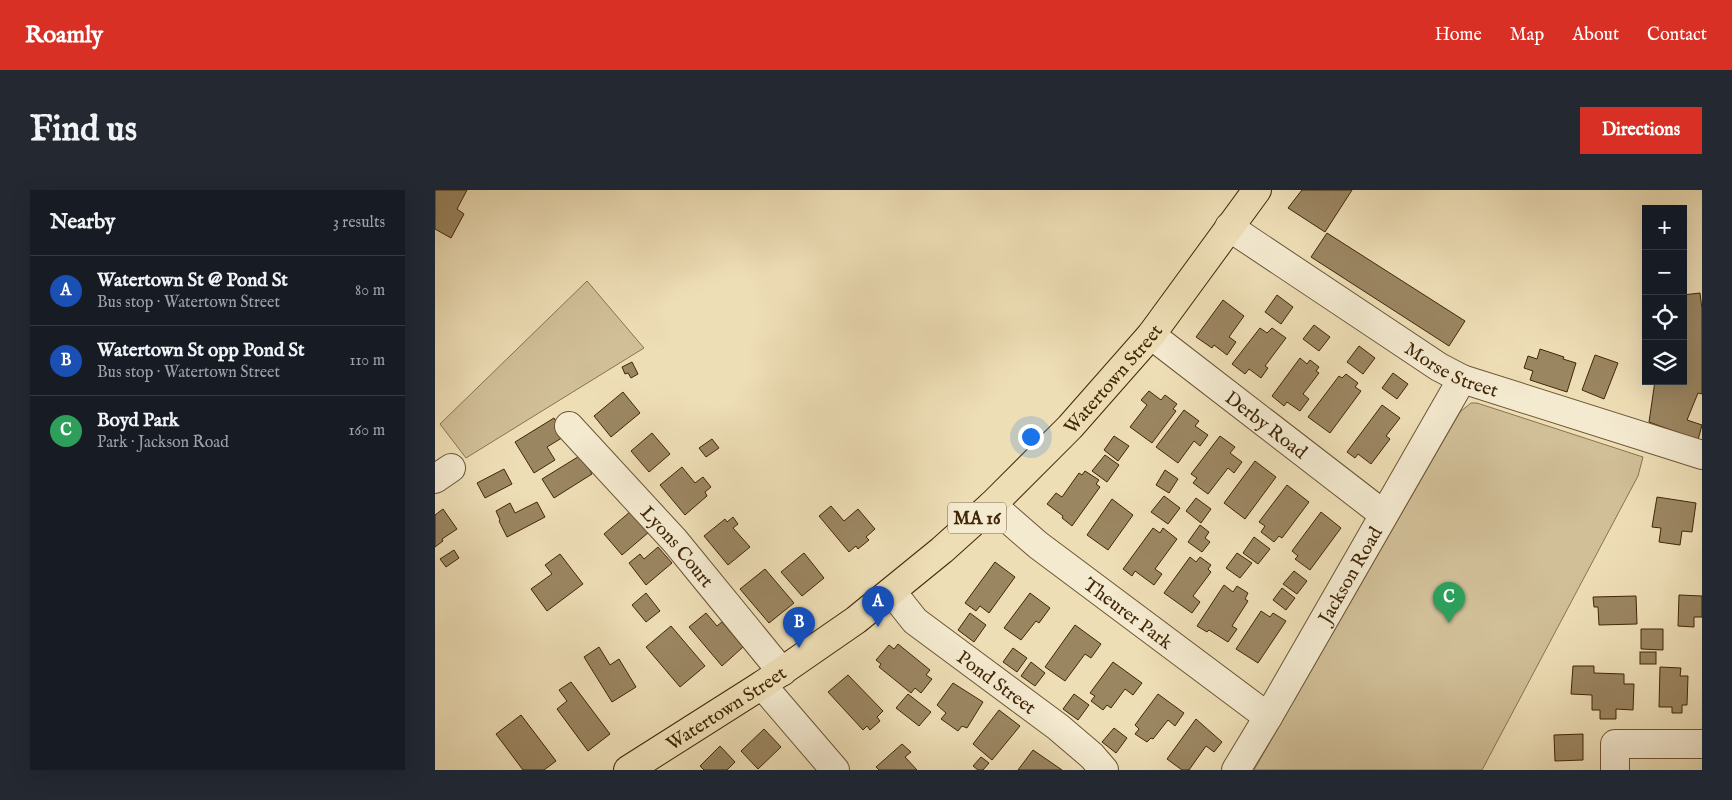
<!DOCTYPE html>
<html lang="en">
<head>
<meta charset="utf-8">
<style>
  :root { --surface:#171b24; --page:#242831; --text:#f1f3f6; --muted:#9ea1a6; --line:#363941; --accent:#d93025 }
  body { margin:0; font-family:"IM FELL English",serif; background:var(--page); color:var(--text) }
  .controls { position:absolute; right:15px; top:15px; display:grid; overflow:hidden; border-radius:0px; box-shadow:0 5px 20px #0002 }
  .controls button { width:45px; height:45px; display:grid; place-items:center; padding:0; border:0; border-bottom:1px solid var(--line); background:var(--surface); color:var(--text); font:25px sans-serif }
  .you { position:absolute; left:595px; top:246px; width:18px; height:18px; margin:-12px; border:4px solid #fff; border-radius:50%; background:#1a73e8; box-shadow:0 0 0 8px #1a73e833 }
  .badge { display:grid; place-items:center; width:32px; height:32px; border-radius:50%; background:var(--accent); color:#fff; font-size:16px; font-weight:700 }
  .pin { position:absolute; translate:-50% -41px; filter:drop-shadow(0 1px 2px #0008) }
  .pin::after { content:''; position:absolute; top:26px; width:18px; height:15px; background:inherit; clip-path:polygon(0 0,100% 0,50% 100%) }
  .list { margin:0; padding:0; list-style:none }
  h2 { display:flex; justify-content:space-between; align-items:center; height:65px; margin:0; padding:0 20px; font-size:21px }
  h2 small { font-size:16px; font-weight:400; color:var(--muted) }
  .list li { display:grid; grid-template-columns:32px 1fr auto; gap:15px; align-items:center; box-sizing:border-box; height:70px; padding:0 20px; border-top:1px solid var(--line) }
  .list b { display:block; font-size:19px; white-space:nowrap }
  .list p { margin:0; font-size:16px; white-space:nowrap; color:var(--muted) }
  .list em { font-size:16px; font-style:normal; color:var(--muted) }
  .icon { flex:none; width:28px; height:28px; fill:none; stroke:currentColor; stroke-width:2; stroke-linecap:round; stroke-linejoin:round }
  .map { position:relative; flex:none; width:1267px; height:580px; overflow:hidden; border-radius:0px }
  header { display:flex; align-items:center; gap:30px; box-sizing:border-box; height:70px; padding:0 25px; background:var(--accent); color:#fff }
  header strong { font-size:24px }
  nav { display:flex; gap:28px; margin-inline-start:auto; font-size:18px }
  .intro { display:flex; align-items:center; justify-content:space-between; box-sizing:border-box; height:120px; padding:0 30px }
  h1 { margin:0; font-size:35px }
  .button { padding:12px 22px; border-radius:0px; background:var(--accent); color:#fff; font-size:18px; font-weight:700 }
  main { display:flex; gap:30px; padding:0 30px }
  aside { flex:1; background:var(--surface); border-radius:0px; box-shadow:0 5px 20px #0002 }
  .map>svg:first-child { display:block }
  .green { fill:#d1bf98; stroke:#897350 }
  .building { fill:#9b8662; stroke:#412707 }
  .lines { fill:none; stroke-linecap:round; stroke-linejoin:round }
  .minor-casing { stroke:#6c5533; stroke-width:30 }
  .major-casing { stroke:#412707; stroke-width:30 }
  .minor { stroke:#f4ead0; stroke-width:28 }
  .major { stroke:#eedeb6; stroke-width:28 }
  .labels { text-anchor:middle; stroke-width:4.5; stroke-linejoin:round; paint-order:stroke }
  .shield { fill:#f4ead0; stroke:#776243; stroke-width:1 }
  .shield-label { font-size:18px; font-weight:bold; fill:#412707 }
  .street-label { font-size:19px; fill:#412707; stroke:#f4ead0 }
</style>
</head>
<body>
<header>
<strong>Roamly</strong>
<nav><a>Home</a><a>Map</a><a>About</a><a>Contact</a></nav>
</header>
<div class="intro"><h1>Find us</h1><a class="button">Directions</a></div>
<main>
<aside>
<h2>Nearby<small>3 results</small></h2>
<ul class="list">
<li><span class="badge" style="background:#1a4fb4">A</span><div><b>Watertown St @ Pond St</b><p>Bus stop · Watertown Street</p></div><em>80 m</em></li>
<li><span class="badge" style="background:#1a4fb4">B</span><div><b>Watertown St opp Pond St</b><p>Bus stop · Watertown Street</p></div><em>110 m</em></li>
<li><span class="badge" style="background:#2e9e5b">C</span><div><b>Boyd Park</b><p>Park · Jackson Road</p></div><em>160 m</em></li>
</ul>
</aside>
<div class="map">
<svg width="1267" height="580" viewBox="0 0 1267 580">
  <rect width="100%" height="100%" fill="#eedeb6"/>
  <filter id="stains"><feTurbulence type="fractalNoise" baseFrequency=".004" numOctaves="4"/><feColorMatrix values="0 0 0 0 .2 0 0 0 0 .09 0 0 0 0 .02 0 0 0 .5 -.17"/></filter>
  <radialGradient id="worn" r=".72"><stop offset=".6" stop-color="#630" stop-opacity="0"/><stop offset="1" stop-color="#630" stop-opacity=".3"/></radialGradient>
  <g class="green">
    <polygon points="152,91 209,158 31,268 5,234"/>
    <polygon points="1036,213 1042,213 1208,267 1203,286 1047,580 819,580 1025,222"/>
  </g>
  <g class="building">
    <polygon points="0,0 32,0 22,19 29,24 16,48 0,39"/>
    <polygon points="867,0 917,0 890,42 853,18"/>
    <polygon points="892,43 1030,131 1014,156 876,67"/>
    <polygon points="1265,103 1267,119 1267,204 1263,203 1252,230 1267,235 1263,250 1214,232 1220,191 1248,191 1248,105"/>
    <polygon points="842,105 858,117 846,134 830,122"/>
    <polygon points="788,110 809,126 794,147 801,152 792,165 779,155 777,158 761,147"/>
    <polygon points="879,135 895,147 884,161 868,149"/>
    <polygon points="825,138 832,143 837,138 851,148 830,176 833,178 826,188 814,179 810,184 797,174"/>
    <polygon points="924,156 940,168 928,184 912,172"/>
    <polygon points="1105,159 1129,167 1128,169 1141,173 1132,202 1095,190 1098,181 1089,178 1093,166 1102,169"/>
    <polygon points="1160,165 1183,173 1169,209 1147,200"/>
    <polygon points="865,168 872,174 875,170 884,177 881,181 884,183 868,204 874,209 865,221 852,212 849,216 837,206"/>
    <polygon points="197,172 203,184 196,188 193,183 190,184 187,177"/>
    <polygon points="958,183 973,194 962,209 947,198"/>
    <polygon points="911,184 923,193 920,197 926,201 895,243 873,227 904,186 907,188"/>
    <polygon points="714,201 726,210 730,205 742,214 738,219 741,221 717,253 695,237 712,215 706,210"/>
    <polygon points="188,202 205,223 176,247 159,226"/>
    <polygon points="947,215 965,228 951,246 955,249 936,274 923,264 920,268 912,262"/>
    <polygon points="749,220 764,231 760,236 773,245 765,256 759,251 743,273 721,257"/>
    <polygon points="119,228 130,246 112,257 120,270 99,283 80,252"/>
    <polygon points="217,243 235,264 214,282 196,261"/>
    <polygon points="679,246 694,256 683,271 669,260"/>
    <polygon points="785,246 800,257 795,263 807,272 799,283 793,278 773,304 758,293 762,288 756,284"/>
    <polygon points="277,249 284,258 271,267 264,258"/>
    <polygon points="146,265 157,284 119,308 107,289"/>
    <polygon points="670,265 684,275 672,292 657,281"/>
    <polygon points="820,271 841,287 810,329 789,313"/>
    <polygon points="247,277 260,293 268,287 276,297 270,302 272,306 250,325 225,295"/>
    <polygon points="69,279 77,294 50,308 42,293"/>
    <polygon points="730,280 743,289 734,303 721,295"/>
    <polygon points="650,281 664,290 661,294 665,297 637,336 627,328 628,326 612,314 621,303 627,307 644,283 647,285"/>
    <polygon points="852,295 874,312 847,348 844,346 839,352 826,342 830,336 824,332"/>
    <polygon points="729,306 745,318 733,334 716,322"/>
    <polygon points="1222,307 1261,313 1257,342 1247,341 1245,355 1224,352 1226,338 1217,337"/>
    <polygon points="761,308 776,319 766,333 751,321"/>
    <polygon points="677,309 698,325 673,360 652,345"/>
    <polygon points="102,312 110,327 72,347 64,331 65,330 61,321 75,313 80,323"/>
    <polygon points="396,316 409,331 423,319 440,339 431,347 434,350 423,359 421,356 414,362 384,326"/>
    <polygon points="8,319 22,339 7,349 8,351 0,357 0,325"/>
    <polygon points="196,321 214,342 187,365 169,344"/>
    <polygon points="886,322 906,338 875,380 860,369 863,366 857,361"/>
    <polygon points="298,327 303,334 298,338 315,357 293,375 269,346 290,329 292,332"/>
    <polygon points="765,335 774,342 770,348 775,352 767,362 753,352"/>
    <polygon points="718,338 725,343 728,338 742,349 720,379 727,384 719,395 700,381 697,386 688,379"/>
    <polygon points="819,347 835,359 823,374 808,363"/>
    <polygon points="223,357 237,373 211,395 194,373 205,364 209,369"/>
    <polygon points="19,360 24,368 11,377 5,369"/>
    <polygon points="369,363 389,388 367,406 346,382"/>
    <polygon points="802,363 817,373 805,388 791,378"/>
    <polygon points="125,364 148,394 112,421 96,399 117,384 110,375"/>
    <polygon points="755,367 761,372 765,367 776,375 773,379 776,382 758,406 765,412 757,423 729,403"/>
    <polygon points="560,372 580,387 554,423 545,416 541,421 530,413"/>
    <polygon points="330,379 359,413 334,433 305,399"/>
    <polygon points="859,381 872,391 862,404 848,394"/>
    <polygon points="789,395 798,402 802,396 813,403 810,409 813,411 797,436 802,439 793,452 774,440 772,442 762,436"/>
    <polygon points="847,398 860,408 851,420 838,410"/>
    <polygon points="211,403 225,421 211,432 197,415"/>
    <polygon points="595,403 615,418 604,433 601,431 586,450 569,438"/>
    <polygon points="1244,405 1267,406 1267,427 1259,427 1259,437 1243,436"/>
    <polygon points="1201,406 1202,434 1164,435 1163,417 1159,417 1158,407"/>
    <polygon points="826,421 835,427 838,423 851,431 823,473 801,459"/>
    <polygon points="271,423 282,436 287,432 308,457 287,476 254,437"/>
    <polygon points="535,423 551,435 539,452 523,440"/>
    <polygon points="640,435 666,454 656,468 650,464 630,491 610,477"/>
    <polygon points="236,436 270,476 245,497 211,457"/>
    <polygon points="1206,439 1228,439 1228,460 1206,459"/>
    <polygon points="463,454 495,480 491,485 497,489 486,503 480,498 476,503 444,477 446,474 441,470 454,455 459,459"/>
    <polygon points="164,457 175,475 184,469 201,497 177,512 149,467"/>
    <polygon points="578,458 592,468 582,482 568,472"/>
    <rect x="1205" y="462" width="16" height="12"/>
    <polygon points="596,472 610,483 600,496 586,486"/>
    <polygon points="678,472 707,493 698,505 690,499 676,518 672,515 668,520 656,511 660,506 655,503"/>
    <polygon points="1138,476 1159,476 1159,483 1189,484 1189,494 1199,494 1198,520 1181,519 1181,529 1165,529 1165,520 1157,520 1157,505 1136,504"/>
    <polygon points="1225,477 1246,478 1245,486 1253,486 1252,515 1247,515 1247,523 1237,523 1237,517 1224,517"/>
    <polygon points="413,485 448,521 442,527 445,531 435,540 432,536 428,540 393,502"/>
    <polygon points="136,492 175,544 153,561 122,519 132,511 124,500"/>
    <polygon points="518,493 548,512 532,538 527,536 523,541 506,529 511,523 502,515"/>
    <polygon points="473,504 496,522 484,536 461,518"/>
    <polygon points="639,504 654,515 643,530 628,519"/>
    <polygon points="723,504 749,523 740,536 733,530 718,549 716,548 712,552 700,544 704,539 700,535"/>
    <polygon points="564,520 585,536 557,570 538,554"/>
    <polygon points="86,525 121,571 109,580 88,580 61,544"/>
    <polygon points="761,529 787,552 779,562 771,556 754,580 747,580 732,569"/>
    <polygon points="679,538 692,548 681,563 667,552"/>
    <polygon points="329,539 346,557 323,579 306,561"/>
    <polygon points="1148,544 1148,570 1120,571 1119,545"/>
    <polygon points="467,554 476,562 470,567 482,580 444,580 441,577"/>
    <polygon points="285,556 300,572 292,580 269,580 265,576"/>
    <polygon points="598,560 627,580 583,580"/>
    <polygon points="546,567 554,573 548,580 543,580 538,576"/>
  </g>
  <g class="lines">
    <defs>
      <g id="minor">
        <path id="s1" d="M794,37L1004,177L1027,189L1267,265"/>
        <path id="s2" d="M716,145L948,324"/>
        <path id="s3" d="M134,236L240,351L347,482"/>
        <polyline points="0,289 16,278"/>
        <path id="s4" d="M557,315L603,355L833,527"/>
        <path id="s5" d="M457,402L480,431L623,537L657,566L669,580"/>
        <polyline points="327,495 400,580"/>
        <path id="s6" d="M801,580L833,527L1027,189"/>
        <polyline points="1180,580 1180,554 1267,554"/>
      </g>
      <g id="major">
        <path id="s7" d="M193,580L327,495L421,430L507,360L557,315L635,237L716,145L822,0"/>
      </g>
    </defs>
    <use href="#minor" class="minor-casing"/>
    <use href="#major" class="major-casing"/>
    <use href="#minor" class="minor"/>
    <use href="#major" class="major"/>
  </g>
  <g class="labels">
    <rect class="shield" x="513" y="312.5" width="58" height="31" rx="4"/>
    <g class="shield-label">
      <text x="542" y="334">MA 16</text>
    </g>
    <g class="street-label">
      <text dy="7" stroke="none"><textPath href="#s1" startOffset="265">Morse Street</textPath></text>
      <text dy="7" stroke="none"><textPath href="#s7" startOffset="626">Watertown Street</textPath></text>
      <text dy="7" stroke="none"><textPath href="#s2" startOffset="146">Derby Road</textPath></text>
      <text dy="7" stroke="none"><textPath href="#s3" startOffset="162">Lyons Court</textPath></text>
      <text dy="7" stroke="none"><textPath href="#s6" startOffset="226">Jackson Road</textPath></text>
      <text dy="7" stroke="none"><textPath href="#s4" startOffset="174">Theurer Park</textPath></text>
      <text dy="7" stroke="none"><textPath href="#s5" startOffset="139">Pond Street</textPath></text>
      <text dy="7" stroke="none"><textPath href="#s7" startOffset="116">Watertown Street</textPath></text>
    </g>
  </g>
  <rect width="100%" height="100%" filter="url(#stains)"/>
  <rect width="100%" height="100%" fill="url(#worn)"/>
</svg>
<div class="controls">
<button>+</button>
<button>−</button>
<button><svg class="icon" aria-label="locate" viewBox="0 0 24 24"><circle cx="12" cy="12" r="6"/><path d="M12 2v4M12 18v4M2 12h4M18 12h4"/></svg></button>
<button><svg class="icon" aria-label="layers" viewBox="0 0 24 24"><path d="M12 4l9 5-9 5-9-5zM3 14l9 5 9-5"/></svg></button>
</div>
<div class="you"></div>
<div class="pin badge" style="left:443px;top:437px;background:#1a4fb4">A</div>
<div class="pin badge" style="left:364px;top:458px;background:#1a4fb4">B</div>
<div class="pin badge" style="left:1014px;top:433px;background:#2e9e5b">C</div>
</div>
</main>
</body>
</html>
